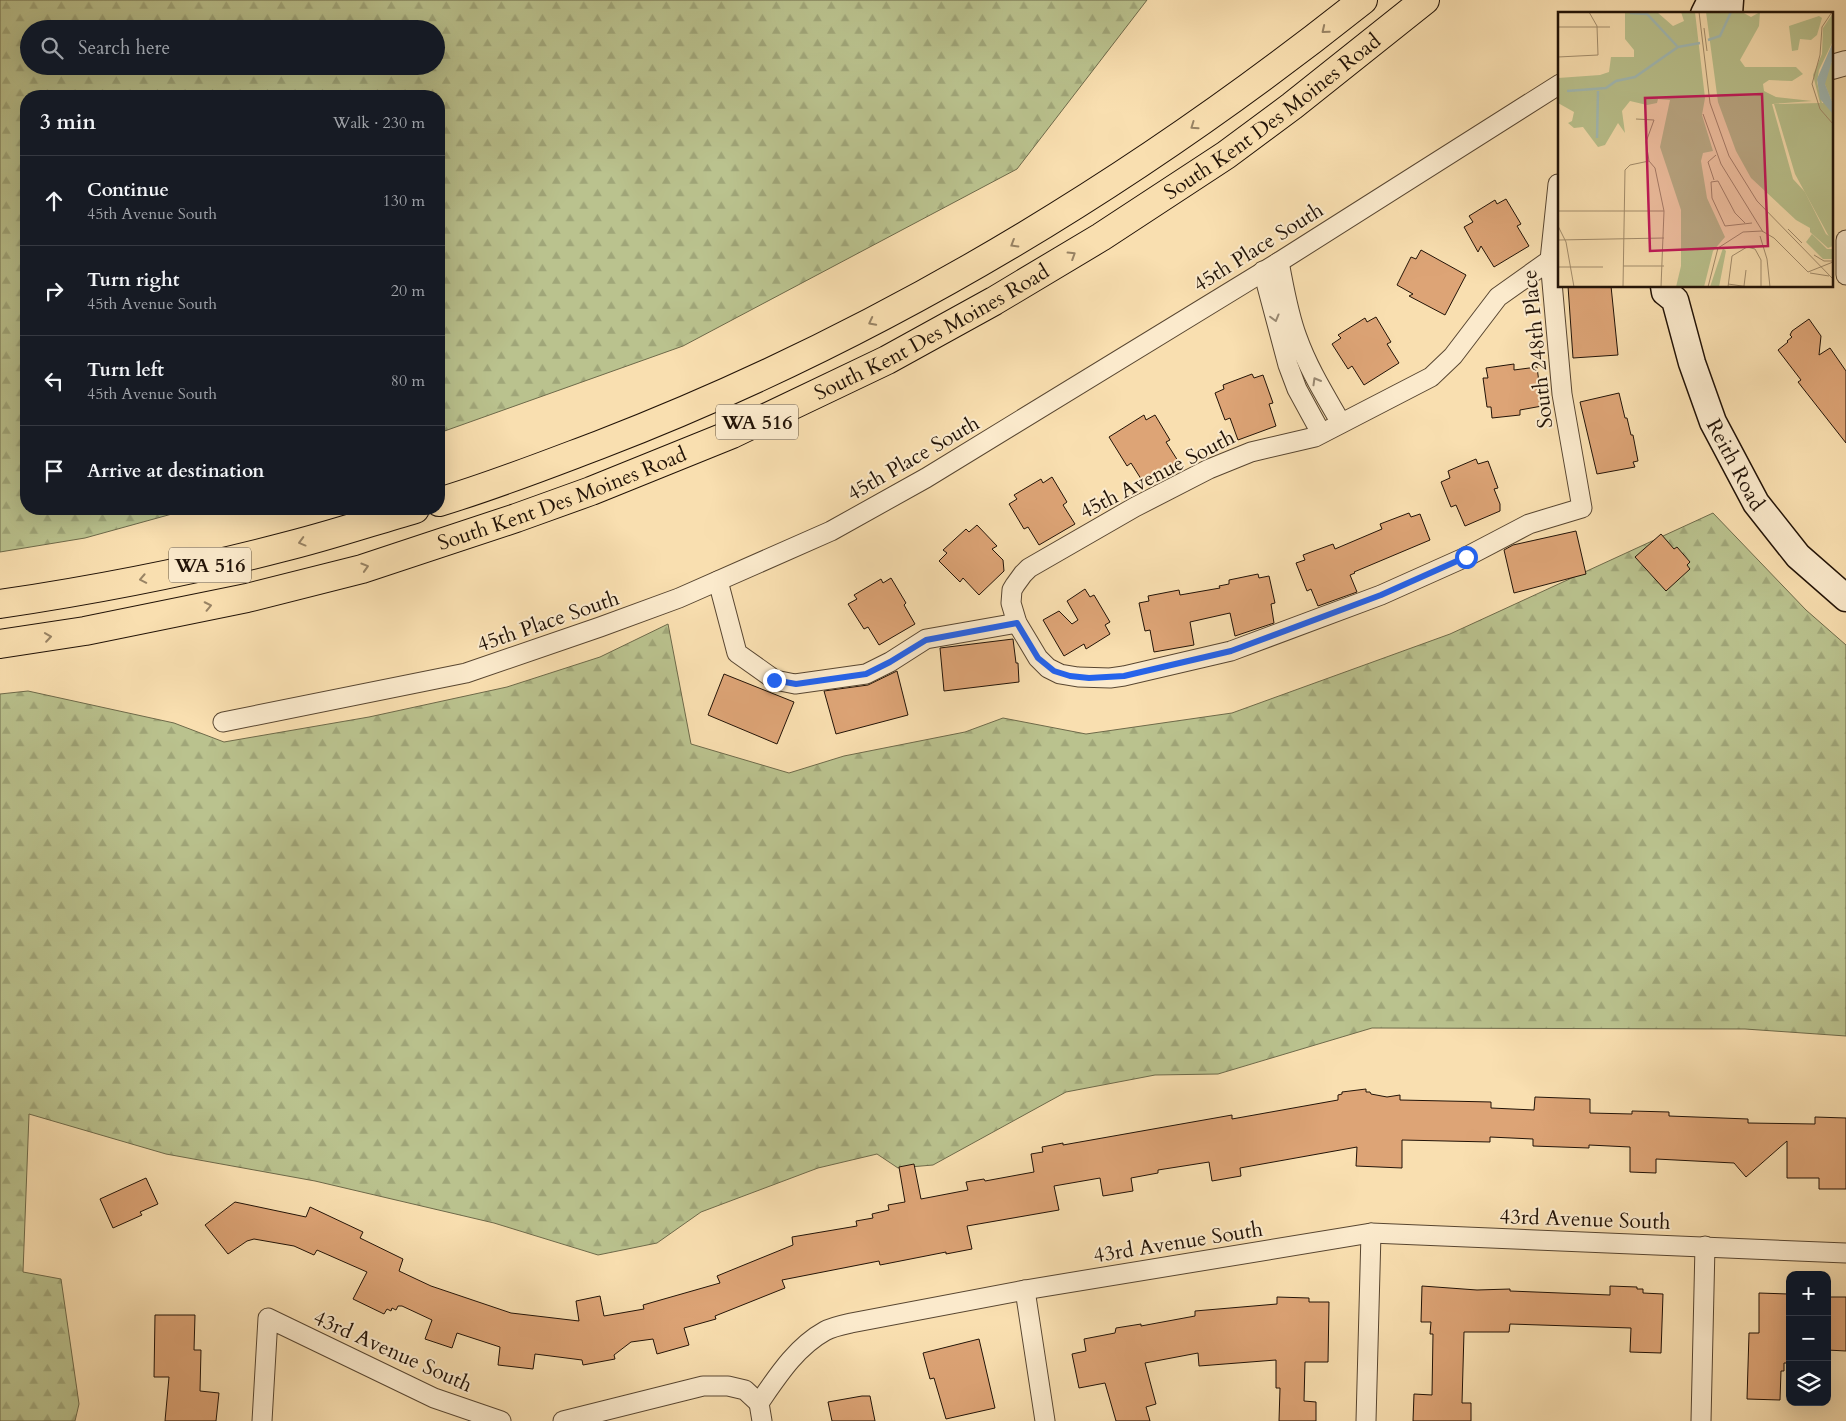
<!DOCTYPE html>
<html lang="en">
<head>
<meta charset="utf-8">
<style>
  :root { --surface:#171b24; --page:#242831; --text:#f1f3f6; --muted:#9ea1a6; --line:#363941 }
  body { margin:0; font-family:Cardo,serif; background:var(--page); color:var(--text) }
  .controls { position:absolute; right:15px; bottom:15px; display:grid; overflow:hidden; border-radius:10px; box-shadow:0 5px 20px #0002 }
  .controls button { width:45px; height:45px; display:grid; place-items:center; padding:0; border:0; border-bottom:1px solid var(--line); background:var(--surface); color:var(--text); font:25px sans-serif }
  .stop { position:absolute; width:15px; height:15px; margin:-11px; border:4px solid #2563eb; border-radius:50%; background:#fff }
  .stop.end { background:#2563eb; border-color:#fff; box-shadow:0 1px 5px #0008 }
  .list { margin:0; padding:0; list-style:none }
  h2 { display:flex; justify-content:space-between; align-items:center; height:65px; margin:0; padding:0 20px; font-size:21px }
  h2 small { font-size:16px; font-weight:400; color:var(--muted) }
  .list li { display:grid; grid-template-columns:32px 1fr auto; gap:15px; align-items:center; box-sizing:border-box; height:90px; padding:0 20px; border-top:1px solid var(--line) }
  .list b { display:block; font-size:19px; white-space:nowrap }
  .list p { margin:0; font-size:16px; white-space:nowrap; color:var(--muted) }
  .list em { font-size:16px; font-style:normal; color:var(--muted) }
  .icon { flex:none; width:28px; height:28px; fill:none; stroke:currentColor; stroke-width:2; stroke-linecap:round; stroke-linejoin:round }
  .map { position:relative; flex:none; width:1846px; height:1421px; overflow:hidden }
  .search { position:absolute; background:var(--surface); box-shadow:0 5px 20px #0002; left:20px; top:20px; width:425px; height:55px; display:flex; align-items:center; gap:12px; box-sizing:border-box; padding:0 18px; border-radius:28px; color:var(--muted); font-size:19px }
  .panel { position:absolute; background:var(--surface); box-shadow:0 5px 20px #0002; left:20px; top:90px; width:425px; height:425px; border-radius:20px }
  .map>svg:first-child { display:block }
  .forest { fill:url(#forest-firs); stroke:#6e6a4a; fill-rule:evenodd }
  .building { fill:#dda476; stroke:#221307 }
  .lines { fill:none; stroke-linecap:round; stroke-linejoin:round }
  .minor-casing { stroke:#584631; stroke-width:21 }
  .tertiary-casing { stroke:#584631; stroke-width:26 }
  .secondary-casing { stroke:#221307; stroke-width:29 }
  .trunk-casing { stroke:#221307; stroke-width:30 }
  .minor { stroke:#fbeacc; stroke-width:19 }
  .tertiary { stroke:#fbeacc; stroke-width:24 }
  .secondary { stroke:#fbeacc; stroke-width:26 }
  .trunk { stroke:#f9dfb0; stroke-width:28 }
  .oneway { stroke:#988364 }
  .oneway2 { stroke:#998973 }
  .route { stroke:#2563eb; stroke-width:6 }
  .labels { text-anchor:middle; stroke-width:4; stroke-linejoin:round; paint-order:stroke }
  .shield { fill:#fbeacc; stroke:#635442; stroke-width:1 }
  .shield-label { font-size:20px; font-weight:bold; fill:#221307 }
  .street-label { font-size:21px; fill:#221307; stroke:#fbeacc }
  .inset-river { fill:none; stroke:#a1bab5; stroke-width:2.5 }
  .inset-road { fill:none; stroke:#a38d6c; stroke-width:1 }
  .view { fill:#c2185b; fill-opacity:0.15; stroke:#c2185b; stroke-width:2.5 }
  .inset-edge { fill:none; stroke:#221307; stroke-width:2.5 }
</style>
</head>
<body>
<div class="map">
<svg width="1846" height="1421" viewBox="0 0 1846 1421">
  <defs>
    <pattern id="forest-firs" width="22" height="20" patternUnits="userSpaceOnUse" patternTransform="scale(1.25)"><rect width="22" height="20" fill="#bac28e"/><path d="M5 1l3.5 6h-7zM16 11l3.5 6h-7z" fill="#a0a679"/></pattern>
  </defs>
  <rect width="100%" height="100%" fill="#f9dfb0"/>
  <filter id="stains"><feTurbulence type="fractalNoise" baseFrequency=".004" numOctaves="4"/><feColorMatrix values="0 0 0 0 .2 0 0 0 0 .09 0 0 0 0 .02 0 0 0 .5 -.17"/></filter>
  <radialGradient id="worn" r=".72"><stop offset=".6" stop-color="#630" stop-opacity="0"/><stop offset="1" stop-color="#630" stop-opacity=".3"/></radialGradient>
  <g class="forest">
    <path d="M0,0H1147L1017,169L683,346L439,433V96H26V509H190L85,538L0,552ZM29,29H436V66H29Z"/>
    <polygon points="1713,513 1806,610 1846,645 1846,1036 1745,1029 1372,1028 1218,1074 1155,1075 1066,1092 933,1165 898,1168 877,1154 818,1168 701,1212 657,1243 598,1255 494,1223 315,1181 166,1154 29,1114 23,1272 61,1279 79,1404 75,1421 0,1421 0,694 28,691 174,723 224,742 369,717 507,687 600,657 668,624 691,744 789,773 844,756 965,732 1003,718 1086,734 1232,713 1450,634"/>
  </g>
  <g class="building">
    <polygon points="1506,199 1521,224 1517,226 1529,246 1494,267 1481,246 1478,252 1464,227 1473,222 1469,216 1495,200 1497,204"/>
    <polygon points="1421,250 1466,275 1445,315 1409,296 1413,294 1397,285 1411,257 1416,259"/>
    <polygon points="1568,286 1611,286 1618,355 1573,358"/>
    <polygon points="1376,317 1391,342 1387,344 1399,363 1364,385 1352,366 1348,369 1332,344 1341,338 1338,335 1365,318 1367,322"/>
    <polygon points="1809,319 1821,336 1819,355 1830,348 1846,371 1846,443 1798,382 1801,380 1778,350 1788,342 1787,341 1792,337 1790,335 1792,331"/>
    <polygon points="1514,364 1514,370 1537,367 1542,406 1520,410 1520,415 1492,418 1491,407 1487,407 1483,378 1488,378 1486,368"/>
    <polygon points="1252,374 1254,378 1263,375 1273,403 1269,404 1276,426 1238,440 1230,418 1225,420 1215,393 1224,389 1223,385"/>
    <polygon points="1619,393 1625,418 1627,418 1631,435 1633,435 1638,461 1633,462 1635,467 1597,474 1580,402"/>
    <polygon points="1144,415 1146,420 1155,415 1170,440 1166,442 1178,461 1143,482 1131,463 1127,466 1109,437"/>
    <polygon points="1476,459 1478,464 1488,461 1498,488 1494,489 1500,504 1500,511 1465,526 1456,505 1451,507 1441,482 1450,478 1448,471"/>
    <polygon points="1052,477 1067,502 1063,505 1075,524 1039,545 1028,527 1024,529 1009,504 1017,499 1014,495 1041,479 1043,483"/>
    <polygon points="1409,513 1411,517 1420,514 1430,540 1354,572 1355,573 1350,575 1357,592 1318,606 1311,589 1307,591 1296,563 1305,560 1303,555 1333,544 1335,549 1382,529 1380,524"/>
    <polygon points="977,525 997,546 992,549 1003,560 1004,571 979,595 963,578 960,582 939,561 947,553 943,550 966,529 969,532"/>
    <polygon points="1576,531 1586,574 1514,593 1504,550 1513,545"/>
    <polygon points="1661,534 1674,549 1677,547 1690,562 1687,565 1690,569 1666,591 1635,557"/>
    <polygon points="1258,574 1259,578 1269,576 1275,603 1271,604 1274,623 1235,636 1230,613 1190,622 1194,645 1154,652 1150,630 1145,631 1139,603 1149,601 1148,596 1179,590 1180,595 1220,588 1219,586 1229,584 1229,580"/>
    <polygon points="891,578 906,603 904,605 915,624 879,645 868,627 864,629 848,604 857,599 854,595 881,579 883,583"/>
    <polygon points="1085,589 1090,597 1094,595 1110,622 1105,625 1110,634 1086,649 1084,644 1064,656 1043,620 1059,611 1072,624 1078,620 1067,601"/>
    <polygon points="1013,639 1016,663 1018,663 1019,682 944,691 940,648"/>
    <polygon points="897,671 908,715 836,734 824,691 868,685"/>
    <polygon points="724,674 794,702 777,744 708,715"/>
    <polygon points="1366,1089 1366,1092 1370,1092 1371,1094 1387,1097 1400,1095 1400,1100 1491,1102 1491,1108 1534,1110 1535,1097 1590,1099 1590,1113 1632,1114 1632,1111 1669,1112 1669,1116 1748,1119 1748,1123 1815,1124 1815,1117 1846,1118 1846,1189 1819,1189 1819,1178 1787,1178 1787,1141 1746,1177 1734,1163 1656,1159 1656,1173 1630,1172 1630,1147 1589,1145 1589,1148 1533,1146 1533,1139 1490,1137 1490,1142 1402,1140 1402,1168 1356,1166 1357,1147 1240,1168 1241,1176 1212,1181 1209,1162 1158,1170 1158,1173 1131,1178 1133,1191 1103,1196 1100,1178 1054,1186 1059,1210 967,1226 972,1249 946,1254 946,1252 880,1265 879,1261 782,1280 785,1288 715,1316 716,1319 684,1328 689,1345 657,1354 653,1339 631,1342 614,1355 615,1359 583,1365 582,1360 535,1354 533,1369 498,1365 500,1347 457,1333 452,1348 425,1339 432,1320 402,1306 398,1306 396,1310 392,1308 391,1311 387,1309 384,1314 353,1299 367,1272 317,1250 314,1255 294,1246 254,1239 247,1241 228,1254 205,1225 235,1202 306,1217 310,1207 363,1232 360,1238 403,1259 399,1271 431,1286 511,1313 579,1321 576,1301 600,1296 604,1316 644,1309 643,1305 720,1283 717,1276 793,1245 792,1237 857,1226 856,1221 873,1218 872,1214 889,1210 888,1205 905,1202 899,1167 914,1164 921,1199 968,1190 966,1182 984,1179 985,1181 1034,1172 1031,1154 1043,1152 1042,1147 1063,1143 1063,1145 1232,1115 1232,1119 1338,1100 1338,1095 1342,1094 1342,1092"/>
    <polygon points="146,1178 158,1204 140,1212 142,1215 113,1228 100,1199"/>
    <polygon points="1422,1286 1477,1290 1510,1289 1510,1291 1610,1295 1610,1286 1637,1287 1637,1289 1643,1289 1643,1293 1663,1294 1661,1353 1630,1352 1631,1328 1510,1324 1509,1332 1464,1332 1462,1403 1471,1403 1471,1421 1413,1421 1414,1394 1432,1395 1433,1334 1430,1334 1431,1322 1421,1322"/>
    <polygon points="1759,1293 1788,1294 1788,1339 1790,1339 1790,1363 1784,1363 1784,1371 1781,1371 1780,1400 1747,1399 1749,1333 1759,1333"/>
    <polygon points="1277,1297 1309,1298 1309,1302 1329,1302 1328,1362 1305,1362 1304,1401 1316,1402 1316,1421 1279,1421 1280,1388 1276,1388 1276,1360 1199,1366 1198,1353 1145,1363 1156,1404 1146,1407 1150,1421 1116,1421 1105,1383 1079,1388 1072,1354 1086,1351 1084,1339 1115,1333 1116,1328 1141,1324 1141,1326 1195,1316 1195,1311 1277,1304"/>
    <polygon points="1827,1297 1846,1297 1846,1351 1827,1350"/>
    <polygon points="155,1315 195,1315 194,1350 201,1350 200,1391 219,1393 216,1421 165,1421 169,1377 154,1377"/>
    <polygon points="979,1339 995,1408 946,1419 934,1378 930,1379 923,1353"/>
    <polygon points="862,1396 870,1396 875,1421 832,1421 828,1402"/>
  </g>
  <g class="lines">
    <defs>
      <g id="minor">
        <polyline points="1846,240 1846,275"/>
        <polyline points="1550,260 1498,297 1453,356 1431,377 1315,437 1251,452 1209,469 1135,507 1029,568 1023,574 1015,585 1012,590 1011,603 1017,623 1038,658 1048,668 1060,674 1078,677 1110,678 1124,676 1231,651 1381,595 1466,557 1529,524 1582,508 1562,394 1550,260 1558,184"/>
        <path d="M1279,262C1284,287 1288,313 1297,337C1308,368 1325,395 1341,423"/>
        <polyline points="1263,271 1288,365 1297,389 1321,433"/>
        <polyline points="718,581 737,653 775,680 795,684 866,674 890,662 926,639 1017,623"/>
        <polyline points="223,722 466,673 600,627 679,598 831,531 926,478 1279,262 1560,84"/>
        <polyline points="1025,1290 1045,1421"/>
        <path d="M759,1403C777,1377 796,1347 825,1331C832,1327 842,1325 851,1323L1025,1290L1371,1233L1846,1253"/>
        <polyline points="759,1403 762,1421"/>
        <polyline points="262,1421 268,1318 434,1398 501,1421"/>
        <polyline points="563,1421 703,1386 728,1386 745,1390 759,1403"/>
        <polyline points="1366,1421 1371,1233"/>
        <polyline points="1701,1421 1705,1246"/>
      </g>
      <polyline id="tertiary" points="1832,67 1846,63"/>
      <g id="secondary">
        <polyline points="1704,14 1711,0"/>
        <polyline points="1729,14 1730,0"/>
        <path id="s1" d="M1664,286L1665,292L1675,300L1692,363L1713,422L1756,503L1798,556L1846,598"/>
      </g>
      <g id="trunk">
        <path d="M439,502C493,486 546,465 599,445C877,338 1131,185 1363,0"/>
        <path d="M0,604C94,590 188,572 280,548C326,537 370,522 415,509"/>
        <path id="s2" d="M0,644L85,631L247,598L362,569L516,518L591,491L732,434L887,360L994,301L1101,237L1226,155L1292,106L1425,0"/>
      </g>
    </defs>
    <use href="#minor" class="minor-casing"/>
    <use href="#tertiary" class="tertiary-casing"/>
    <use href="#secondary" class="secondary-casing"/>
    <use href="#trunk" class="trunk-casing"/>
    <use href="#minor" class="minor"/>
    <use href="#tertiary" class="tertiary"/>
    <use href="#secondary" class="secondary"/>
    <use href="#trunk" class="trunk"/>
  </g>
  <defs><path id="oneway-chevron" d="M-2-3.5L2.5 0L-2 3.5" fill="none" stroke-width="1.6" stroke-linecap="round" stroke-linejoin="round" transform="scale(1.25)"/></defs>
  <g class="oneway">
    <use href="#oneway-chevron" transform="translate(1325 30) rotate(141)"/>
    <use href="#oneway-chevron" transform="translate(1194 126) rotate(145)"/>
    <use href="#oneway-chevron" transform="translate(1014 244) rotate(149)"/>
    <use href="#oneway-chevron" transform="translate(1072 255) rotate(-32)"/>
    <use href="#oneway-chevron" transform="translate(872 322) rotate(153)"/>
    <use href="#oneway-chevron" transform="translate(302 542) rotate(165)"/>
    <use href="#oneway-chevron" transform="translate(365 567) rotate(-17)"/>
    <use href="#oneway-chevron" transform="translate(143 579) rotate(169)"/>
    <use href="#oneway-chevron" transform="translate(208 606) rotate(-12)"/>
    <use href="#oneway-chevron" transform="translate(48 637) rotate(-8)"/>
  </g>
  <g class="oneway2">
    <use href="#oneway-chevron" transform="translate(1275 318) rotate(75)"/>
    <use href="#oneway-chevron" transform="translate(1316 381) rotate(-120)"/>
  </g>
  <g class="lines">
    <polyline class="route" points="774,680 796,684 866,674 890,662 926,640 1017,623 1038,658 1054,671 1070,676 1089,678 1124,676 1231,651 1381,595 1466,557"/>
  </g>
  <g class="labels">
    <g class="shield">
      <rect x="716" y="404.5" width="82" height="35" rx="4"/>
      <rect x="169" y="547.5" width="82" height="35" rx="4"/>
    </g>
    <g class="shield-label">
      <text x="757" y="429">WA 516</text>
      <text x="210" y="572">WA 516</text>
    </g>
    <g class="street-label">
      <text dy="7" stroke="none"><textPath href="#s2" startOffset="1392">South Kent Des Moines Road</textPath></text>
      <text transform="translate(1258 247) rotate(-32)" y="7">45th Place South</text>
      <text dy="7" stroke="none"><textPath href="#s2" startOffset="988">South Kent Des Moines Road</textPath></text>
      <text transform="translate(1537 349) rotate(-96)" y="7">South 248th Place</text>
      <text transform="translate(913 458) rotate(-30)" y="7">45th Place South</text>
      <text dy="7" stroke="none"><textPath href="#s1" startOffset="195">Reith Road</textPath></text>
      <text transform="translate(1157 474) rotate(-27)" y="7">45th Avenue South</text>
      <text dy="7" stroke="none"><textPath href="#s2" startOffset="582">South Kent Des Moines Road</textPath></text>
      <text transform="translate(548 621) rotate(-19)" y="7">45th Place South</text>
      <text transform="translate(1585 1219) rotate(2)" y="7">43rd Avenue South</text>
      <text transform="translate(1178 1242) rotate(-9)" y="7">43rd Avenue South</text>
      <text transform="translate(393 1351) rotate(24)" y="7">43rd Avenue South</text>
    </g>
  </g>
  <g transform="translate(1558 12)">
    <rect width="275" height="275" fill="#f9dfb0"/>
    <path d="M275,1V29L261,58L259,70L264,91L274,90L266,70L275,46V232L237,162L216,92L262,91L255,63L264,42L265,16ZM254,222L269,237H275V247H265L248,230Z" fill="#bac28e"/>
    <path d="M67,0H99L115,14L126,9L123,0H137L147,86L144,103L155,139L145,141L143,149L149,186L167,225L155,239L146,275H118L123,254V198L102,135L112,88L100,87L99,91L89,93L72,89L64,99L67,121L60,111L47,133L40,135L25,115L16,116L10,111L14,109L16,100L0,91V66L42,63L51,60L53,45H76V38L67,27ZM148,0H184L193,5L202,0L201,14L182,48L187,55H238L245,62L234,69L211,68L205,72L206,79L218,85L254,89L214,92L235,167L247,180L268,222L275,227V234L270,236L252,220V216L238,208L193,166L178,139L160,90ZM261,4L264,6L259,23L253,28L242,27L240,38L234,39L231,14ZM275,4V25L266,41L265,20ZM165,236L168,239L161,275H152Z" fill="#bac28e"/>
    <path d="M275,30V46L267,72L275,92V102L262,87L259,67Z" fill="#a1bab5"/>
    <path class="inset-river" d="M72,1L89,2L119,34M150,28L162,24L173,0M9,79L48,76L58,69L77,65L120,35L142,31M39,126L40,79"/>
    <path class="inset-road" d="M141,0L152,91L171,144L199,189L275,267M274,0L264,15L262,43L254,72L262,97L275,112M0,15H52M146,16L149,39M0,45L40,43L39,14L31,0M145,102L163,152L205,220M78,107L96,108L88,130L91,149M91,149L97,156L106,199L103,275M156,168L150,150L158,143M0,199H106M187,211L177,201L160,169L153,170L154,186L167,214L194,211M0,214L8,230L16,275M230,217L244,231M202,224L209,247L212,275M0,228L106,226M256,243L266,249H275M65,254H106M0,255H45M252,261L271,264M170,272L191,275M186,274L188,258M65,275L67,158L72,153L91,149M150,275L160,236L185,220L204,219L216,226L250,260L275,250M170,275L174,244L189,235L197,237L203,248V275"/>
    <path class="view" d="M204,82L210,234L92,239L87,86Z"/>
    <rect width="275" height="275" class="inset-edge"/>
  </g>
  <rect width="100%" height="100%" filter="url(#stains)"/>
  <rect width="100%" height="100%" fill="url(#worn)"/>
</svg>
<div class="controls">
<button>+</button>
<button>−</button>
<button><svg class="icon" aria-label="layers" viewBox="0 0 24 24"><path d="M12 4l9 5-9 5-9-5zM3 14l9 5 9-5"/></svg></button>
</div>
<div class="stop" style="left:1466px;top:557px"></div>
<div class="stop end" style="left:774px;top:680px"></div>
<div class="search"><svg class="icon" aria-label="search" viewBox="0 0 24 24"><circle cx="10" cy="10" r="6"/><path d="M15 15l6 6"/></svg>Search here</div>
<section class="panel">
<h2>3 min<small>Walk · 230 m</small></h2>
<ul class="list">
<li><svg class="icon" aria-label="ahead" viewBox="0 0 24 24"><path d="M12 20V5M6 11l6-6 6 6"/></svg><div><b>Continue</b><p>45th Avenue South</p></div><em>130 m</em></li>
<li><svg class="icon" aria-label="right" viewBox="0 0 24 24"><path d="M7 20v-9h11M14 6l5 5-5 5"/></svg><div><b>Turn right</b><p>45th Avenue South</p></div><em>20 m</em></li>
<li><svg class="icon" aria-label="left" viewBox="0 0 24 24"><path d="M17 20v-9H6M10 6l-5 5 5 5"/></svg><div><b>Turn left</b><p>45th Avenue South</p></div><em>80 m</em></li>
<li><svg class="icon" aria-label="arrive" viewBox="0 0 24 24"><path d="M6 21V4h12l-3 4 3 4H6"/></svg><div><b>Arrive at destination</b></div></li>
</ul>
</section>
</div>
</body>
</html>
